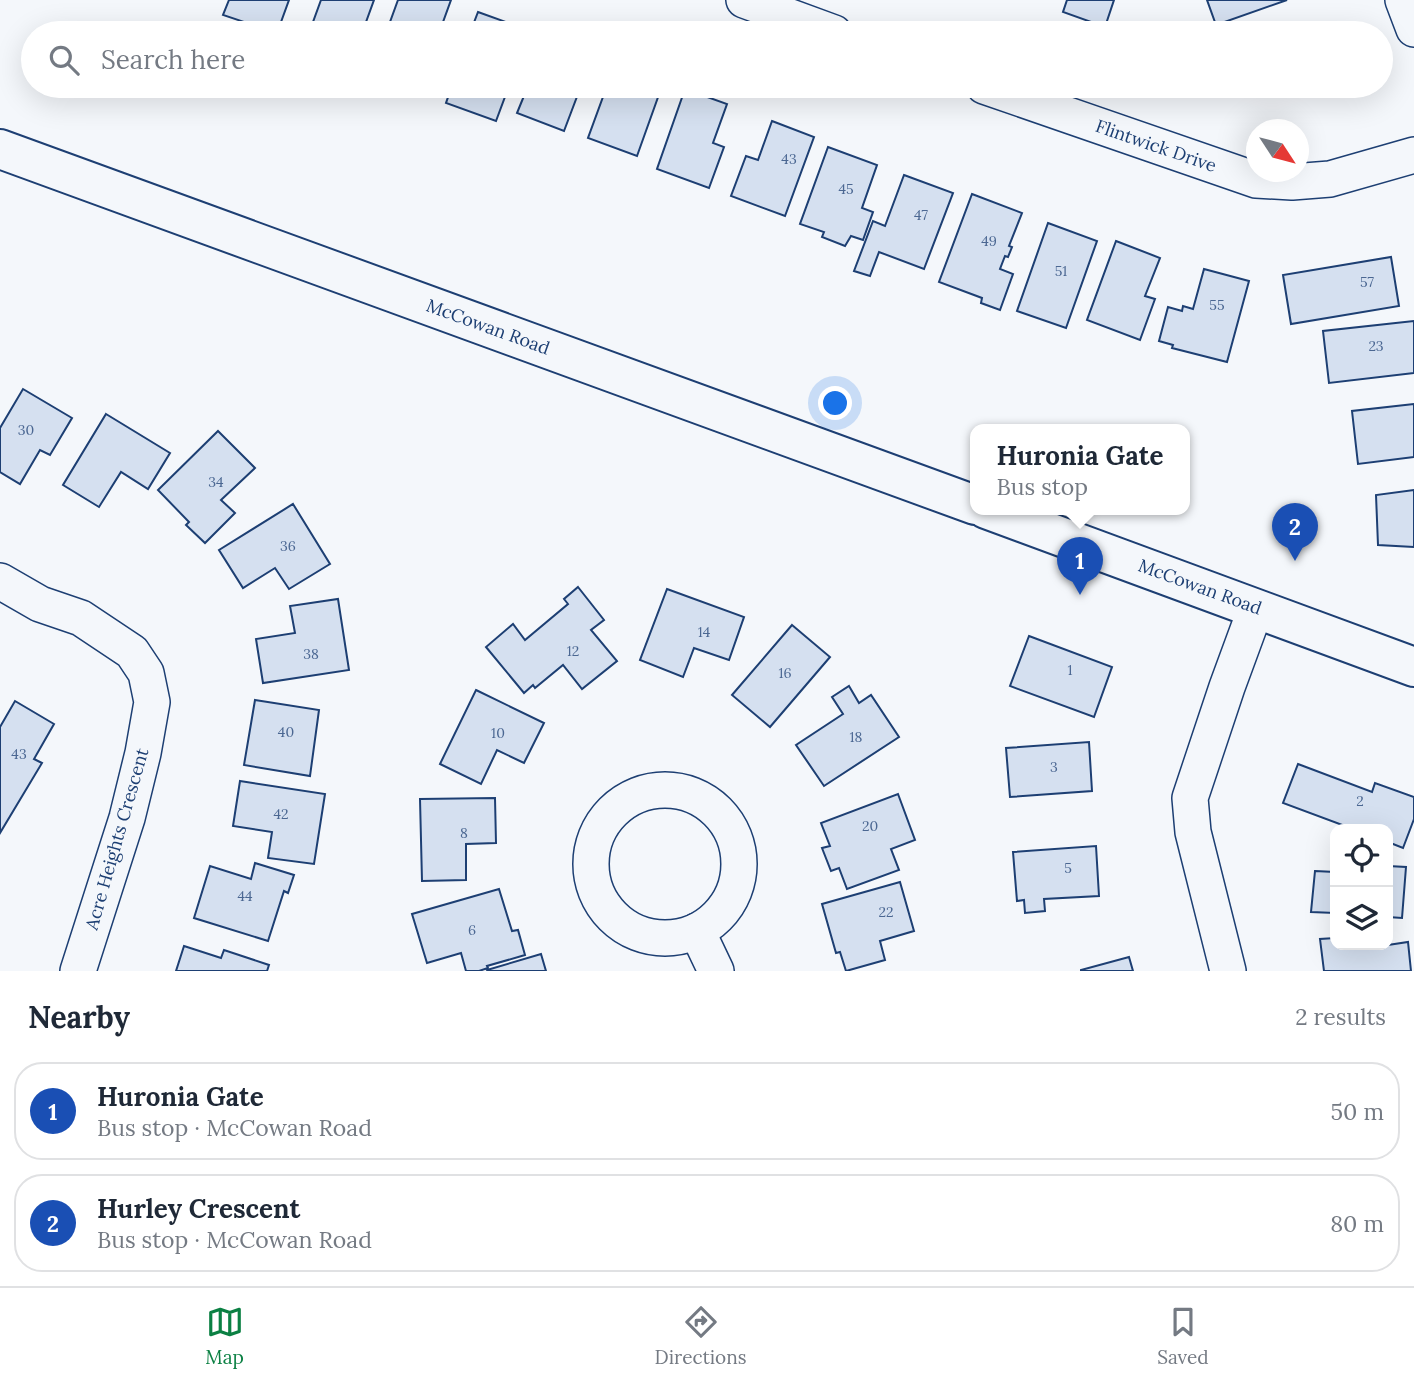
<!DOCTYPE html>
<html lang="en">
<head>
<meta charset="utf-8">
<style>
  :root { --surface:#fff; --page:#f2f2f3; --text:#1f2937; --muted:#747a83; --line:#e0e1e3; --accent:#0b8043 }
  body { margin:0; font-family:Lora,serif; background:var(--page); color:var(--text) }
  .controls { position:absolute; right:21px; bottom:21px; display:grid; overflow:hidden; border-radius:14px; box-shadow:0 7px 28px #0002 }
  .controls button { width:63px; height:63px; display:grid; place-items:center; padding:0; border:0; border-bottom:2px solid var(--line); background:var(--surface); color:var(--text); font:35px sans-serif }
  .compass { position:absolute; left:1246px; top:119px; width:63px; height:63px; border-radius:50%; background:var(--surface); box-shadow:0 7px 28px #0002; rotate:126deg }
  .you { position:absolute; left:836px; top:404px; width:24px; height:24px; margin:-18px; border:5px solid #fff; border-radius:50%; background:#1a73e8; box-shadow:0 0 0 10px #1a73e833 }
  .badge { display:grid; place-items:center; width:46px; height:46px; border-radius:50%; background:var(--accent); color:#fff; font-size:23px; font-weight:700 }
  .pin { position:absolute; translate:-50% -58px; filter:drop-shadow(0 2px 4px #0008) }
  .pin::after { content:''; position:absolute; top:37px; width:24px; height:21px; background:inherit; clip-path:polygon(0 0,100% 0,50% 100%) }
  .popup { position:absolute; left:970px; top:424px; width:220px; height:91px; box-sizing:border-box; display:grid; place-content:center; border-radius:14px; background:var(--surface); filter:drop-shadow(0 2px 5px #0005); font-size:23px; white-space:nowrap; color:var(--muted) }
  .popup b { font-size:26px; color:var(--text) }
  .popup::after { content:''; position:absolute; left:50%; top:100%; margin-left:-14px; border:14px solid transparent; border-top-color:var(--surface) }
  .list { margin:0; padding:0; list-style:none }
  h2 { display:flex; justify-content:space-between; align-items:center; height:91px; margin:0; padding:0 28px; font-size:30px }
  h2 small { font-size:23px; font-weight:400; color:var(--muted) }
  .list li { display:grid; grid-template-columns:46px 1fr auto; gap:21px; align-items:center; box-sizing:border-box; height:98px; margin:0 14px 14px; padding:0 14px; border:2px solid var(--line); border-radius:28px }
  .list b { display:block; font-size:26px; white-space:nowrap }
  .list p { margin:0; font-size:23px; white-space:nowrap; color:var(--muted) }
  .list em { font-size:23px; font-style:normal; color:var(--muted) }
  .icon { flex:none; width:38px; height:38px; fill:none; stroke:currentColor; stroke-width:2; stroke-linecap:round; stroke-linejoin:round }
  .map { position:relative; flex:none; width:1414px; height:971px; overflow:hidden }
  .search { position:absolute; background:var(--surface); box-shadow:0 7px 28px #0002; left:21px; right:21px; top:21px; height:77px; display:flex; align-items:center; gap:18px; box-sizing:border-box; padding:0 24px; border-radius:38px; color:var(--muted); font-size:26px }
  .sheet { height:315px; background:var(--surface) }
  nav { display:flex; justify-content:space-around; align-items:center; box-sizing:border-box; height:98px; border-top:2px solid var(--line); background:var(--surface); font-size:19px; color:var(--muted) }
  nav a { display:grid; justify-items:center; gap:4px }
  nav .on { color:var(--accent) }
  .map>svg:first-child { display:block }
  .building { fill:#d5e0f0; stroke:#1d3f73; stroke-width:2 }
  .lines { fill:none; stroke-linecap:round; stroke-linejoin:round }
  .street-casing { stroke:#1d3f73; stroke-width:38 }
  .secondary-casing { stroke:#1d3f73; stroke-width:42 }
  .street { stroke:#f4f7fb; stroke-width:35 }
  .secondary { stroke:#f4f7fb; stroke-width:38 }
  .labels { text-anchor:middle; stroke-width:5; stroke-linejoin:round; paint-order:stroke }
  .number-label { font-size:14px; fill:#4b6792 }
  .street-label { font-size:18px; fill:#1d3f73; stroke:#f4f7fb }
</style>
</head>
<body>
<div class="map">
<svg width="1414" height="971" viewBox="0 0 1414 971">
  <rect width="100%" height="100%" fill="#f4f7fb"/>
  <g class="building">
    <polygon points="229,0 289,0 277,33 223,15"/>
    <polygon points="321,0 374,0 362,33 309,33"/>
    <polygon points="398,0 451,0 439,33 386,33"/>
    <polygon points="1067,0 1114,0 1105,27 1063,12"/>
    <polygon points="1207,0 1287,0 1216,25"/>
    <polygon points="478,12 528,30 527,33 470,33"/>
    <polygon points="1309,30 1309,33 1275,33"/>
    <polygon points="452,86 509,86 496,121 446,103"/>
    <polygon points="528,86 581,86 564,131 517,113"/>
    <polygon points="607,86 662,86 637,156 588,138"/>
    <polygon points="685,89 727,104 713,143 724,147 709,188 657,169"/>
    <polygon points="772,121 814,137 785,216 731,196 746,156 758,160"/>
    <polygon points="828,147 877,165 862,208 873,212 863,240 851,236 845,246 822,237 824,232 800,224"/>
    <polygon points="904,175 953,193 924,269 879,252 870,276 854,271 873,221 885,226"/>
    <polygon points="972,194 1022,213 1009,246 1012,247 1008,257 1005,256 1000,269 1013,274 1000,310 981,303 982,298 939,282"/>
    <polygon points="1048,223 1097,241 1066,328 1017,311"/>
    <polygon points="1116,241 1160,258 1145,296 1155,299 1140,340 1087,320"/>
    <polygon points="1391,257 1399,306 1291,324 1283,275"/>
    <polygon points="1204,269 1249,281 1227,362 1172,348 1173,345 1159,341 1168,307 1182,311 1183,306 1193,309"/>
    <polygon points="1414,321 1414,373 1329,383 1323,331"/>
    <polygon points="23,389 72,418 50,455 40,450 20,484 0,472 0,428"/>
    <polygon points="1414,404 1414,457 1358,464 1352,411"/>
    <polygon points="106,414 170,453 148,489 121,472 99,507 63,485"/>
    <polygon points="218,431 255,468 221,500 235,513 205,543 186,525 189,522 158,490"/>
    <polygon points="1414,490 1414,547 1378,545 1376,495"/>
    <polygon points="293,504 330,564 289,589 275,568 243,588 219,550"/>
    <polygon points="578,587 604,620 591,630 617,661 582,689 563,665 535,688 533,685 524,693 486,647 513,624 525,640 568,604 564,599"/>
    <polygon points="667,589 744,617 729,660 694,648 683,677 640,660"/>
    <polygon points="338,599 349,670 263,683 256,639 295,633 290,606"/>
    <polygon points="792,625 830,657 770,727 732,695"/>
    <polygon points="1029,636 1112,667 1094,717 1010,686"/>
    <polygon points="849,686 859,703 871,695 899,737 824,786 796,745 843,714 832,697"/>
    <polygon points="476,690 544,723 524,763 497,750 481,784 440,764"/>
    <polygon points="255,700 319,710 310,776 244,765"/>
    <polygon points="15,701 54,724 34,759 42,763 0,833 0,727"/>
    <polygon points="1089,742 1092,791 1010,797 1006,748"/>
    <polygon points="1298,764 1372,792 1375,783 1414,797 1414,819 1403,848 1388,842 1388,829 1353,829 1283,803"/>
    <polygon points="240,781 325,794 314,864 268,858 272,832 233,826"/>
    <polygon points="898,794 915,840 891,849 899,870 847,889 839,868 831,871 822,848 830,846 821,823"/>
    <polygon points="495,798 496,843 466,844 466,880 422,881 420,799"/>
    <polygon points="1096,846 1099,896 1044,899 1045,911 1025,913 1024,900 1017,901 1013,852"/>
    <polygon points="255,863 294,875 288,893 284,891 268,941 194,918 210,866 251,879"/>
    <polygon points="1388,866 1406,867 1402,918 1388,917"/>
    <polygon points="1315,871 1335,872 1335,913 1311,912"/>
    <polygon points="900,882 914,931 880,941 885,960 846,971 840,952 836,953 822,904"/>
    <polygon points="499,889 512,931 518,930 525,955 487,966 488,968 479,971 466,971 461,953 427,963 412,914"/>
    <polygon points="1335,938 1335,945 1388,945 1408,942 1411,971 1324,971 1320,939"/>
    <polygon points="184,946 221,958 224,950 269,965 267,971 176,971"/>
    <polygon points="541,954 546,971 488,971 487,970"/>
    <polygon points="1129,957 1133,971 1081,971 1081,970"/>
  </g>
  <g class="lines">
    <defs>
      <g id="street">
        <polyline points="744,0 834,33"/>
        <polyline points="1403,0 1414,29"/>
        <polyline points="984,86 1256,180 1292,182 1330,179 1414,155"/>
        <polyline points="0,581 40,604 81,618 132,652 146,673 152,702 143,753 127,818 78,971"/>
        <circle cx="665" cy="864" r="74"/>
        <polyline points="697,931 716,971"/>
        <polyline points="1228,971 1193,832 1190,798 1227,687 1256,608"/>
      </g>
      <g id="secondary">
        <polyline points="0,149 975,505"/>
        <polyline points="986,509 1414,667"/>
      </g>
    </defs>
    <use href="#street" class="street-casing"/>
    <use href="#secondary" class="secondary-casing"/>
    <use href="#street" class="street"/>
    <use href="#secondary" class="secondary"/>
  </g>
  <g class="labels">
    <g class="number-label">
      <text x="789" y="164">43</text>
      <text x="846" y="194">45</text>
      <text x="921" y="220">47</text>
      <text x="989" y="246">49</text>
      <text x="1061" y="276">51</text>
      <text x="1367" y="287">57</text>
      <text x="1217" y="310">55</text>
      <text x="1376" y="351">23</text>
      <text x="26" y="435">30</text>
      <text x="216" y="487">34</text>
      <text x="288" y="551">36</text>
      <text x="704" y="637">14</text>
      <text x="573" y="656">12</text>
      <text x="311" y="659">38</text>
      <text x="1070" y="675">1</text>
      <text x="785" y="678">16</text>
      <text x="286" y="737">40</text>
      <text x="498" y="738">10</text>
      <text x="856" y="742">18</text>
      <text x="19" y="759">43</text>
      <text x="1054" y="772">3</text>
      <text x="1360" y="806">2</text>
      <text x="281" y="819">42</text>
      <text x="870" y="831">20</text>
      <text x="464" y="838">8</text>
      <text x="1068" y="873">5</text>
      <text x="245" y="901">44</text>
      <text x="886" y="917">22</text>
      <text x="472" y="935">6</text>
    </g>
    <g class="street-label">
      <text transform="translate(1156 146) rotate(19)" y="6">Flintwick Drive</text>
      <text transform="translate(488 327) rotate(20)" y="6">McCowan Road</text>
      <text transform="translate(1200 587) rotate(20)" y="6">McCowan Road</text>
      <text transform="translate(117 839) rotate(-74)" y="6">Acre Heights Crescent</text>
    </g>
  </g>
</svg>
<div class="controls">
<button><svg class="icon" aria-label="locate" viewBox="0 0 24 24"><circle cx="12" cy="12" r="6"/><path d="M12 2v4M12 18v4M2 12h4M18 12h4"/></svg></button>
<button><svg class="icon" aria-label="layers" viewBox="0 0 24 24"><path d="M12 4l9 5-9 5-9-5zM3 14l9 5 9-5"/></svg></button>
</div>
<svg class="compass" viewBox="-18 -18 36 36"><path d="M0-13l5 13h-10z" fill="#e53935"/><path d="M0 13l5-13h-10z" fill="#747a83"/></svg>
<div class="you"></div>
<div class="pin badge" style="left:1080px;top:595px;background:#1a4fb4">1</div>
<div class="popup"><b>Huronia Gate</b>Bus stop</div>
<div class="pin badge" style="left:1295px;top:561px;background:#1a4fb4">2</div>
<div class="search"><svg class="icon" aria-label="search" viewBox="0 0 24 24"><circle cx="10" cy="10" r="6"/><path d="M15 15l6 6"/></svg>Search here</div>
</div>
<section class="sheet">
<h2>Nearby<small>2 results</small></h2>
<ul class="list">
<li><span class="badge" style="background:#1a4fb4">1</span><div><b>Huronia Gate</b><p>Bus stop · McCowan Road</p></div><em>50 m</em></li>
<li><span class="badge" style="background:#1a4fb4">2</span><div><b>Hurley Crescent</b><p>Bus stop · McCowan Road</p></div><em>80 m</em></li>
</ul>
</section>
<nav>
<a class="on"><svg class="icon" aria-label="map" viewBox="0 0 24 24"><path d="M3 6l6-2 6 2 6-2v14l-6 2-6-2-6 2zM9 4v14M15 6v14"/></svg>Map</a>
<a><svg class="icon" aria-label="directions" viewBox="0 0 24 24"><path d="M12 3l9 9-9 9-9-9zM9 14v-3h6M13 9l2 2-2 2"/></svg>Directions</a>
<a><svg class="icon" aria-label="saved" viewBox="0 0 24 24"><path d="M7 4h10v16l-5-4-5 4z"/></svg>Saved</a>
</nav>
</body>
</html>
